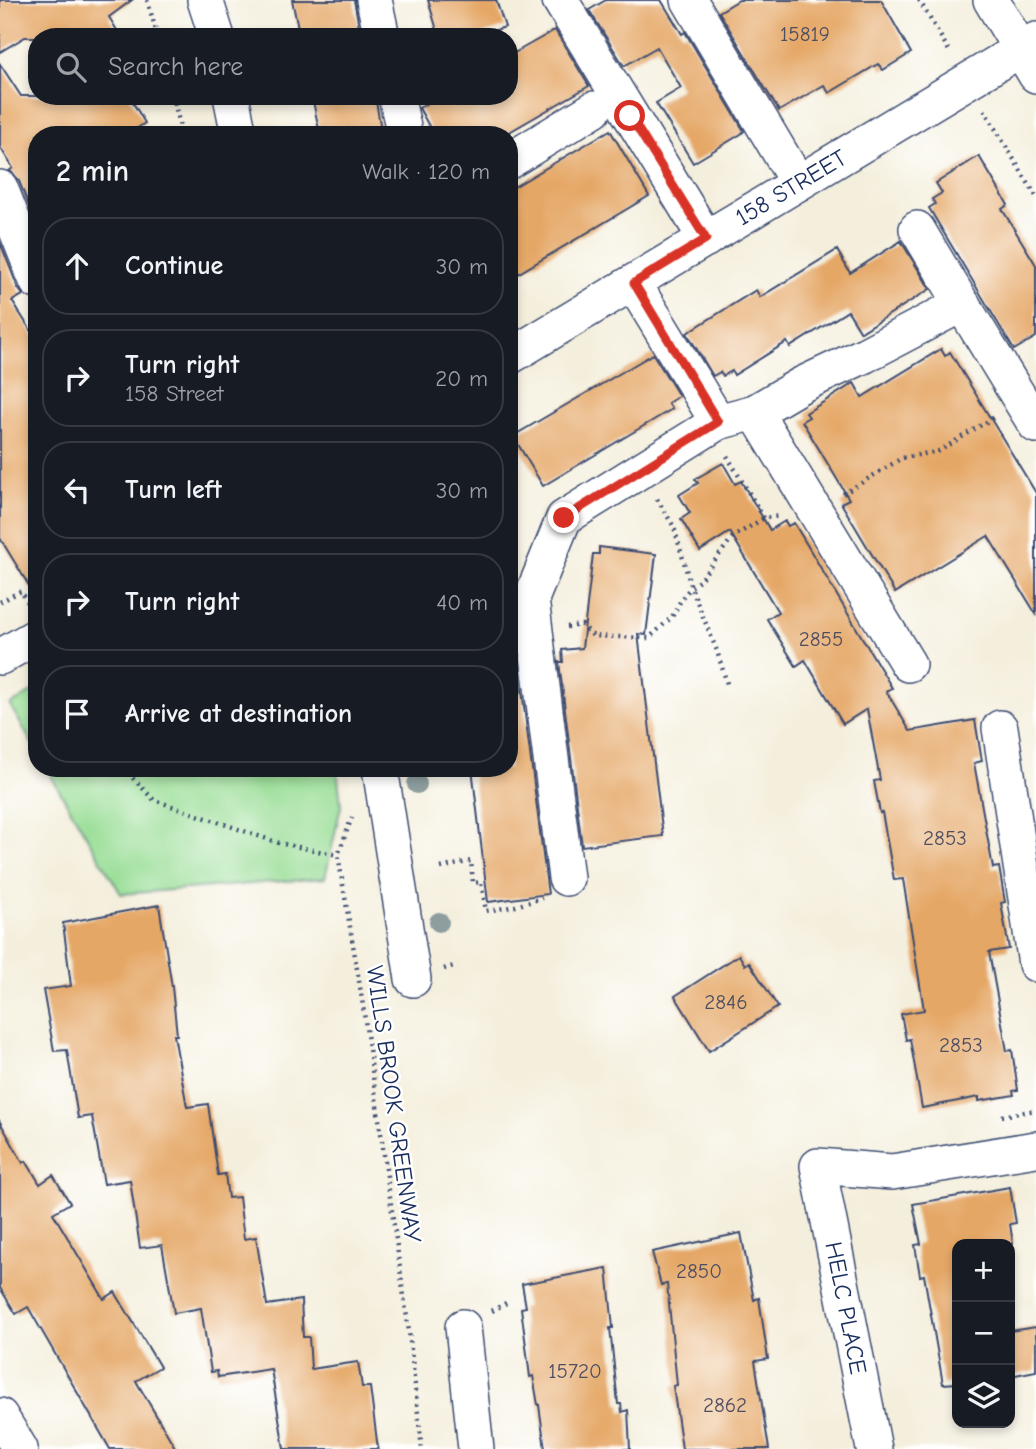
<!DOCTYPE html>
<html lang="en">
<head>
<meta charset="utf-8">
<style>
  :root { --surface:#171b24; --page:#242831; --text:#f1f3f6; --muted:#9ea1a6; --line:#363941 }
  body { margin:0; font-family:"Comic Neue",sans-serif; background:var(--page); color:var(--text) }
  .controls { position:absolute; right:21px; bottom:21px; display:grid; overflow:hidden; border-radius:14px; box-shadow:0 4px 10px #0003 }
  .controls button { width:63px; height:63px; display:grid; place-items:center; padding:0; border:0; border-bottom:2px solid var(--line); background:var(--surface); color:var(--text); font:35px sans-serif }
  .stop { position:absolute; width:21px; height:21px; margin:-16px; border:5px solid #d93025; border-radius:50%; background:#fff }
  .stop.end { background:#d93025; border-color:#fff; box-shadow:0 2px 7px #0008 }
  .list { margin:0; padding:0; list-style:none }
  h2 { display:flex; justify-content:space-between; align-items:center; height:91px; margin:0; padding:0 28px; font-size:30px }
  h2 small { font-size:23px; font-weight:400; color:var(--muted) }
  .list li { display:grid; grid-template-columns:46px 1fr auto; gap:21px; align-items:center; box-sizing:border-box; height:98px; margin:0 14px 14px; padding:0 14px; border:2px solid var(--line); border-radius:28px }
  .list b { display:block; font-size:26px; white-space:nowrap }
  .list p { margin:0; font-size:23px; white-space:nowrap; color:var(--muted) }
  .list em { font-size:23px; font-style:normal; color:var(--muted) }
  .icon { flex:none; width:38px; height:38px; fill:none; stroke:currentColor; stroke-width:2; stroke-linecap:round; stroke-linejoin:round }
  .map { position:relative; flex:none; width:1036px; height:1449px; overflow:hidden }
  .search { position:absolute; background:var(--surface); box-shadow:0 4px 10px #0003; left:28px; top:28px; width:490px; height:77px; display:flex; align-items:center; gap:18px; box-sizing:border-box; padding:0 24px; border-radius:28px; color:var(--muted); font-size:26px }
  .panel { position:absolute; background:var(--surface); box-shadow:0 4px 10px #0003; left:28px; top:126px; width:490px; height:651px; border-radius:28px }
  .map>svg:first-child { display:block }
  .green { fill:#9ade96; stroke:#5a867a; stroke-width:2 }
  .building { fill:#e5a766 }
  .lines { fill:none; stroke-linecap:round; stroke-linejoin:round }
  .minor-casing { stroke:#3c4c71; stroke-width:38 }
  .path { stroke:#3c4c71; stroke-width:4.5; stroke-dasharray:2 5; stroke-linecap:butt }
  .minor { stroke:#fff; stroke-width:35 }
  .tree { fill:#8e9e9f }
  .route { stroke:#d93025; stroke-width:9 }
  .labels { text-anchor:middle; stroke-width:5; stroke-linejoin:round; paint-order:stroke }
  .number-label { font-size:21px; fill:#4e4d60 }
  .street-label { font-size:24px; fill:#1b2f5e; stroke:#fff }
</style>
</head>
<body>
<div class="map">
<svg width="1036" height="1449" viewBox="0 0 1036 1449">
  <rect width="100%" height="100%" fill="#fff"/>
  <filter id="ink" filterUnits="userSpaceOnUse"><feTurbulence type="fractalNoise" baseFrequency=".0143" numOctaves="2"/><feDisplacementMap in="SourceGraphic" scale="14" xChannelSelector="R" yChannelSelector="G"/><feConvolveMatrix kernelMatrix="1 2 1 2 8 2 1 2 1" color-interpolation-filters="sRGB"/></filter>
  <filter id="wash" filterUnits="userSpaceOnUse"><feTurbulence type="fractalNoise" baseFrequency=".00686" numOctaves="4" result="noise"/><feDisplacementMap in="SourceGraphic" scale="28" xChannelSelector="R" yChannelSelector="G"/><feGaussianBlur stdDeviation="1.57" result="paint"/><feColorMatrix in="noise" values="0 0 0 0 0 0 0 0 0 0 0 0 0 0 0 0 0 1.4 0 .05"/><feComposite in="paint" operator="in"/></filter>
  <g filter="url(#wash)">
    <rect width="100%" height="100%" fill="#f4efdd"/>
    <g class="green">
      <polygon points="37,689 37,752 10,705"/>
      <polygon points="46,768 337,768 341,806 325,878 121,894"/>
    </g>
    <g id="blocks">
      <g class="building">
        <polygon points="0,0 132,0 109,17 121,37 25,37 0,52"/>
        <polygon points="292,0 354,0 361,37 300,37"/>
        <polygon points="428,0 496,0 505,27 474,37 439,37"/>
        <polygon points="606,0 661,0 682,34 685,32 744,131 741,134 693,163 656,103 681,88 657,47 624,66 589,10"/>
        <polygon points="739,0 881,0 911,53 883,70 878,64 829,93 824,85 779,111 719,12"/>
        <polygon points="555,30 589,86 504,135 434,135 419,108 439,96 509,96 509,56"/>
        <polygon points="0,64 21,96 129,96 145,123 127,135 37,135 37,226 19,181 13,173 9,171 13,168 0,147"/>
        <polygon points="312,96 375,96 382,135 320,135"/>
        <polygon points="610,130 649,196 509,279 509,190"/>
        <polygon points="979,156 1008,205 1002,209 1036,265 1036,337 1014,350 929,208 935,204 932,199 942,193 936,183"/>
        <polygon points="901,241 930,289 861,332 848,311 790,347 787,342 734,375 732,371 723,376 720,372 713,376 687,333 756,290 760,297 837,250 850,273"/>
        <polygon points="0,242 18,288 23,295 12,301 37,340 37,599 0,538"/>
        <polygon points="941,349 945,356 950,352 1036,493 1036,614 988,536 895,593 841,503 849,499 802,421 809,417 806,413 854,383 862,397"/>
        <polygon points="653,354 679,396 668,403 672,409 543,486 513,436"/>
        <polygon points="723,463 735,484 741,481 770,530 785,521 788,526 794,523 892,688 886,691 910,731 975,720 982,761 974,763 993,868 999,867 1005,902 1001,903 1009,949 989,952 1007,1051 1012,1050 1018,1090 1013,1091 1014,1095 979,1101 979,1097 922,1108 910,1039 906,1040 901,1014 924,1010 903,879 894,880 882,812 880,813 874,781 880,780 867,709 843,724 805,660 796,666 767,619 778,612 730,532 700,551 681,519 690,513 679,495 698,483 695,479"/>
        <polygon points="599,547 656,554 646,635 638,634 663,836 582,846 559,662 563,662 562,650 582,648 593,554 599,554"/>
        <polygon points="519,667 548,894 488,902 472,768 509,768 509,668"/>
        <polygon points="159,905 172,987 177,1035 174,1035 187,1107 208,1104 218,1175 225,1174 228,1198 239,1197 244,1239 256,1237 267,1305 301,1300 303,1337 309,1337 311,1369 358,1362 362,1387 370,1387 378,1449 284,1449 271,1369 218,1377 217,1371 211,1372 201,1308 174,1313 162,1245 140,1248 130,1180 104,1184 92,1116 78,1118 67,1050 54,1051 43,990 71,986 63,923"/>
        <polygon points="739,955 745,965 749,962 778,1007 709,1051 675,996"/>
        <polygon points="0,1122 23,1163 26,1161 40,1184 53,1175 70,1203 53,1213 104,1299 115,1292 160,1367 136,1381 176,1449 110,1449 28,1307 16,1314 0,1288"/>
        <polygon points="1010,1187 1016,1223 1010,1224 1013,1244 957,1244 957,1383 943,1384 924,1275 920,1276 915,1245 921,1244 913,1204"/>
        <polygon points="741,1233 754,1300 759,1298 768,1359 755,1361 769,1449 682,1449 673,1386 677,1385 667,1284 661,1285 652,1252"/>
        <polygon points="607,1268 613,1328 610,1328 618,1404 621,1404 622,1412 628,1410 630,1449 545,1449 539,1405 538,1405 533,1376 530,1377 521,1308 526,1307 522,1284"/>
        <polygon points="1036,1327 1036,1371 1010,1376 1010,1331"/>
      </g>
    </g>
  </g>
  <g filter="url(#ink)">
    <use href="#blocks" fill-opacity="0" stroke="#3c4c71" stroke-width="2"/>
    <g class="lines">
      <defs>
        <g id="minor">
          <polyline points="205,0 217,37"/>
          <polyline points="374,0 382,37"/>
          <polyline points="560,0 706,239"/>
          <polyline points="689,0 798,183"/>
          <polyline points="991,0 1036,75"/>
          <polyline points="231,96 239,135"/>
          <polyline points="396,96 405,135"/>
          <polyline points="509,161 594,109"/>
          <polyline points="0,188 37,281"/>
          <polyline points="917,229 962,304"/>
          <path id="s1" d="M509,357L1036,40"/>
          <polyline points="755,412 908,664"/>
          <polyline points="718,422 755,412 801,385 865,355 962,304 1036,425"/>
          <polyline points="0,657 37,636"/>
          <polyline points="1000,728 1036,964"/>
          <polyline points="380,768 413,979"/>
          <polyline points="566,878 531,599 564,518 718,422 633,283"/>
          <polyline points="463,1327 476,1449"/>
          <polyline points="0,1416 20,1449"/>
          <polyline points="874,1449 818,1166 892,1172 1036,1149"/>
        </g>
      </defs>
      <use href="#minor" class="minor-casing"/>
      <g class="path">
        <polyline points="147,0 158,37"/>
        <polyline points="919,0 951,54"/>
        <polyline points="173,96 182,135"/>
        <polyline points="984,110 1036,196"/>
        <polyline points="727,456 764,518"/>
        <polyline points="843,494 902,458 939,451 993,418"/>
        <polyline points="657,499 674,527 691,587 717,651 728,687"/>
        <polyline points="0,602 21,591 28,603"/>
        <polyline points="567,627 582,625 593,636 649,638 672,617 682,598 691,587 699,581 733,537 764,518 780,516"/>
        <polyline points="123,768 154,800 279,843 338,855"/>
        <polyline points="352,817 338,855 362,999 409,1332 422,1449"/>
        <polyline points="441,868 471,861 473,883 481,882 486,911 516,906 542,898"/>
        <polyline points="444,969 457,965"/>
        <polyline points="1002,1116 1036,1110"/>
        <polyline points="492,1311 506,1303"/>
      </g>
      <use href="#minor" class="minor"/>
    </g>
    <g class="tree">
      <circle cx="417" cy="784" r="10"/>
      <circle cx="439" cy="922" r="10"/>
    </g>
  </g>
  <g class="lines" filter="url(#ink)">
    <polyline class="route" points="564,518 718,422 634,283 706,239 630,116"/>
  </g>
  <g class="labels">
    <g class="number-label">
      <text x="805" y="41">15819</text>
      <text x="821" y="646">2855</text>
      <text x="945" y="845">2853</text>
      <text x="726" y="1009">2846</text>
      <text x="961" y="1052">2853</text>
      <text x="699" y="1278">2850</text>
      <text x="575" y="1378">15720</text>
      <text x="725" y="1412">2862</text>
    </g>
    <g class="street-label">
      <text dy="8" stroke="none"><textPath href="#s1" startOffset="329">158 STREET</textPath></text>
      <text transform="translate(394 1104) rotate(82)" y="8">WILLS BROOK GREENWAY</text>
      <text transform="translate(846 1308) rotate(79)" y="8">HELC PLACE</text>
    </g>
  </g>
</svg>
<div class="controls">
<button>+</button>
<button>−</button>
<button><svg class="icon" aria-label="layers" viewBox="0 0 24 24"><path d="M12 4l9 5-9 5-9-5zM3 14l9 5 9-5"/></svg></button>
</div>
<div class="stop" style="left:630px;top:116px"></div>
<div class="stop end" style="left:564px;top:518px"></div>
<div class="search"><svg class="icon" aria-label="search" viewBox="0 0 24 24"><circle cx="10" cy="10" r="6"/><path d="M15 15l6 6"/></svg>Search here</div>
<section class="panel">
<h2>2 min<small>Walk · 120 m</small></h2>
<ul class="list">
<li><svg class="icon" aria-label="ahead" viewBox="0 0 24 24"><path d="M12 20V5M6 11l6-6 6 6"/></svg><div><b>Continue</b></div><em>30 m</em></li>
<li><svg class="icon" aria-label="right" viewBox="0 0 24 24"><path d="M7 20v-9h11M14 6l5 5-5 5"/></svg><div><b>Turn right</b><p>158 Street</p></div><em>20 m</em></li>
<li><svg class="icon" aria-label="left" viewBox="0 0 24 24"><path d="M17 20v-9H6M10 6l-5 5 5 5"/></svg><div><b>Turn left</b></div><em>30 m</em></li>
<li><svg class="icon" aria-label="right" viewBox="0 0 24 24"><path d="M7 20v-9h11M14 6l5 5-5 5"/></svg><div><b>Turn right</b></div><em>40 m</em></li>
<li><svg class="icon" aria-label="arrive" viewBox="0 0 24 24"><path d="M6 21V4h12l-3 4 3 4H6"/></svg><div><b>Arrive at destination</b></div></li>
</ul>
</section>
</div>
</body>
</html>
